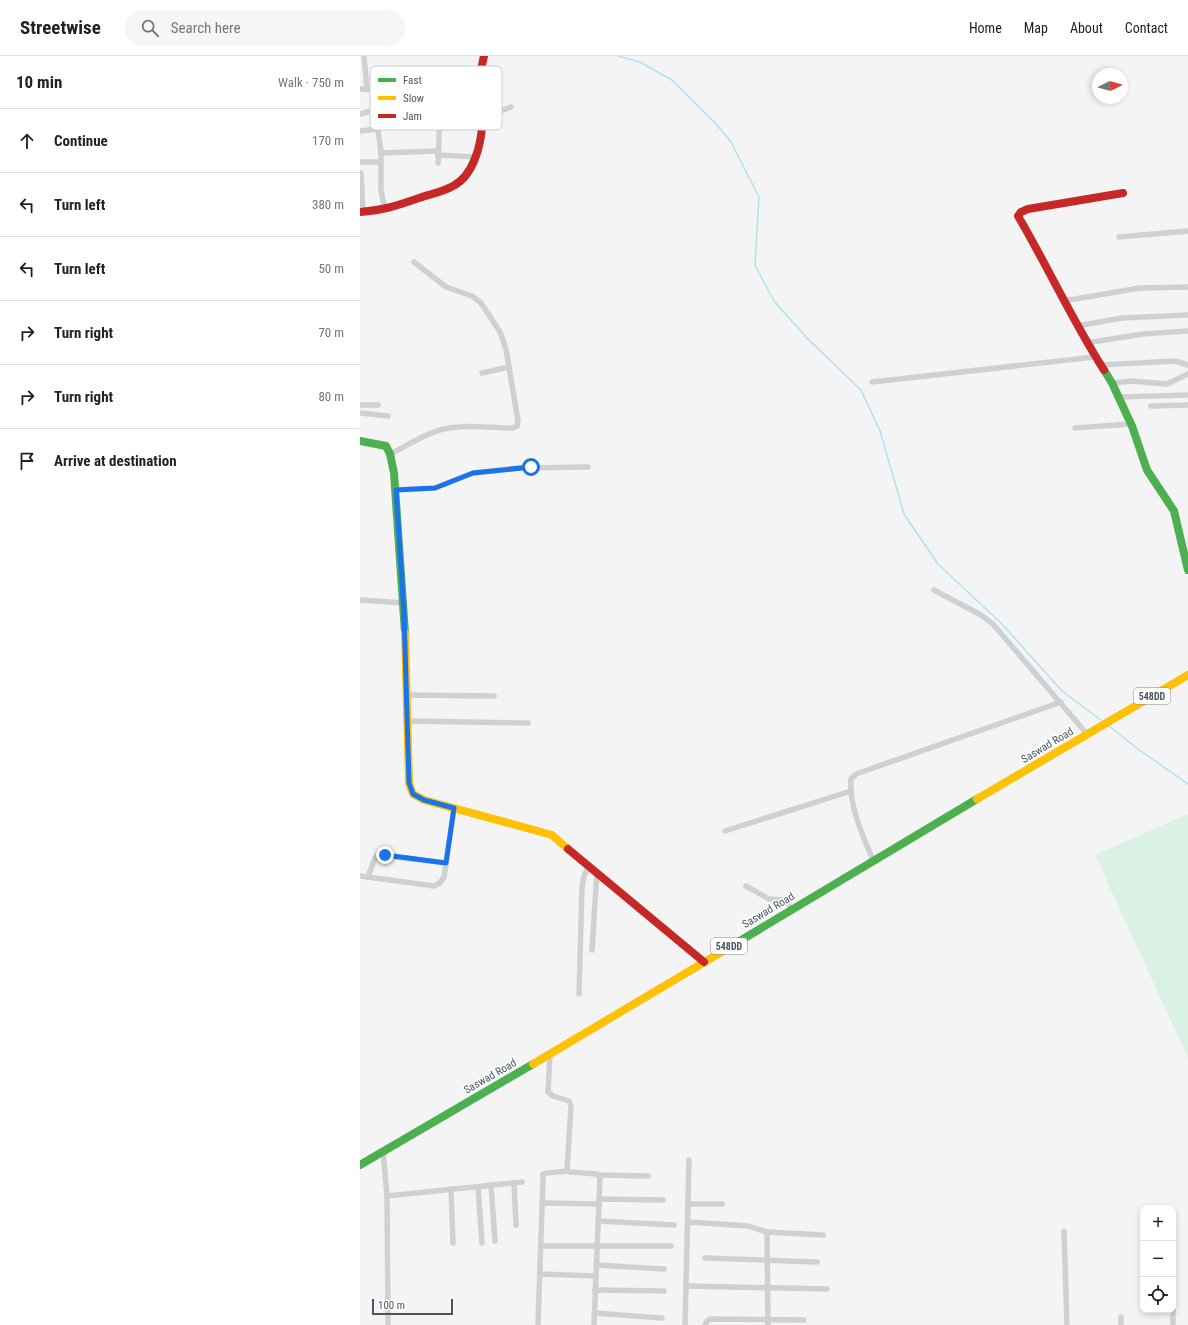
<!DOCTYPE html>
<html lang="en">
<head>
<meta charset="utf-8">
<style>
  :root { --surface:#fff; --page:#f6f6f6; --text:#222; --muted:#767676; --line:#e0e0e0 }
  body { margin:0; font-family:"Roboto Condensed",sans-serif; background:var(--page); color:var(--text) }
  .controls { position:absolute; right:12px; bottom:12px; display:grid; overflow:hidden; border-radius:8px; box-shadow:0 2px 6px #0003 }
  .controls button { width:36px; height:36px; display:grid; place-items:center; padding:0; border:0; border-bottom:1px solid var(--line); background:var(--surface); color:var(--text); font:20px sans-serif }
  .compass { position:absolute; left:732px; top:12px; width:36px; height:36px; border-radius:50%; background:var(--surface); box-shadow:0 2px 6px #0003; rotate:84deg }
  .scale { position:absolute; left:12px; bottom:10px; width:81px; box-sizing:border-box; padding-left:4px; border:2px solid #4a5661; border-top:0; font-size:11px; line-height:14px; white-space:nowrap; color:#4a5661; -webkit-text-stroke:3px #fff; paint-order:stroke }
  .stop { position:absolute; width:12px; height:12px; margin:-9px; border:3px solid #1a73e8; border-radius:50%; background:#fff }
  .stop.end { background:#1a73e8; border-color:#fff; box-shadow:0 1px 4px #0008 }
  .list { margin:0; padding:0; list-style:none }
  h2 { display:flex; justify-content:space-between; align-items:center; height:52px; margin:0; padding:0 16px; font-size:17px }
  h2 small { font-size:13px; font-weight:400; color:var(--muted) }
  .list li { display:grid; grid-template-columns:26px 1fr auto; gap:12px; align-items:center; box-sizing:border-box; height:64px; padding:0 16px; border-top:1px solid var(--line) }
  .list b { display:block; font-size:15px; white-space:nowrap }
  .list em { font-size:13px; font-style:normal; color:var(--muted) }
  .icon { flex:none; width:22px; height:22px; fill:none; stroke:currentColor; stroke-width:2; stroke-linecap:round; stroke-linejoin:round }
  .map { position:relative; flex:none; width:828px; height:1269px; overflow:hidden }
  header { display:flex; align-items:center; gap:24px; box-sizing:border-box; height:56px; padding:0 20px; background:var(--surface); border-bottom:1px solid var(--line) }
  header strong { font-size:19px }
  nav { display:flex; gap:22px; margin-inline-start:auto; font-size:14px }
  .search { width:280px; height:36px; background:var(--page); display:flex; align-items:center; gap:10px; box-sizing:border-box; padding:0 14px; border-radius:22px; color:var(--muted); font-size:15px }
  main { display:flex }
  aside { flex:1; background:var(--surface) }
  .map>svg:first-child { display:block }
  .green { fill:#d9f2e3 }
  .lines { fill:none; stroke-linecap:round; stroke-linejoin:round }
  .stream { stroke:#aee2f0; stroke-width:1.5 }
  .street { stroke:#ced0d2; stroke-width:5.5 }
  .fast { stroke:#4caf50; stroke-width:8 }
  .slow { stroke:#ffc107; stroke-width:8 }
  .jam { stroke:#c62828; stroke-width:8 }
  .route { stroke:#1a73e8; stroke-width:5 }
  .labels { text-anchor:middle; stroke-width:3; stroke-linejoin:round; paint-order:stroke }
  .shield { fill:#fff; stroke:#808990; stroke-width:1 }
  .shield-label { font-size:10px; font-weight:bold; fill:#4a5661 }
  .street-label { font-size:11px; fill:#4a5661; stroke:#fff }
  .key { fill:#fff; stroke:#c9ccd0; stroke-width:1 }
  .key-label { font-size:11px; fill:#4a5661 }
</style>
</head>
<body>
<header>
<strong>Streetwise</strong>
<div class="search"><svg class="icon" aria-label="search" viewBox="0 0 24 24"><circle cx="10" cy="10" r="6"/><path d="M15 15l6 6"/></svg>Search here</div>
<nav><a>Home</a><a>Map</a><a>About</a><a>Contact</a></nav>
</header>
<main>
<aside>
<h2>10 min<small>Walk · 750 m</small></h2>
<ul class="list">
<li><svg class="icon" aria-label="ahead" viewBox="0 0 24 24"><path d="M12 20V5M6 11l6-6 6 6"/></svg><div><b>Continue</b></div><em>170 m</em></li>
<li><svg class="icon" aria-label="left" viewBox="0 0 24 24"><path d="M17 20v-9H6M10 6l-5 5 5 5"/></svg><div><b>Turn left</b></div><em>380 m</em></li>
<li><svg class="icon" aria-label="left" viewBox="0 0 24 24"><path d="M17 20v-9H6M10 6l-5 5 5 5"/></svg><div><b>Turn left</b></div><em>50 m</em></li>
<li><svg class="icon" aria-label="right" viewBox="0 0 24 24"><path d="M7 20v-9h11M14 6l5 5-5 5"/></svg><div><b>Turn right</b></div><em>70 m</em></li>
<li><svg class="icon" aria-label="right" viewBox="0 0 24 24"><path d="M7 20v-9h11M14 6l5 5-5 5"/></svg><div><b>Turn right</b></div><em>80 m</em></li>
<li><svg class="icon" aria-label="arrive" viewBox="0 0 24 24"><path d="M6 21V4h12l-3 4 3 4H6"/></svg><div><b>Arrive at destination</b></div></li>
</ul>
</aside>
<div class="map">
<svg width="828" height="1269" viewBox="0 0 828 1269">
  <rect width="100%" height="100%" fill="#f4f4f4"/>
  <polygon class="green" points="828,758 828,1002 735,799"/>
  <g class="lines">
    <g class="stream">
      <polyline points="258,0 280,6 312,24 357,69 371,86 399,141 395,209 414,245 447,282 501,334 520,375 544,458 578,508 641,567 702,635 741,664"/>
      <polyline points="749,670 778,693 828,728"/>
    </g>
    <g class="street">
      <polyline points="4,0 7,33"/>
      <polyline points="0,33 51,36 77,44 80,53 78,107"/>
      <polyline points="13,33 21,97 21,134 25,154"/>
      <polyline points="0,58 15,54"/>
      <polyline points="122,62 151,51"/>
      <polyline points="17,67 49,65"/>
      <polyline points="0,75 18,73"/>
      <polyline points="21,97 78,95"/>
      <polyline points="78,99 116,101"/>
      <polyline points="0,106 21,106"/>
      <polyline points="1,117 3,156"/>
      <polyline points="759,181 828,175"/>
      <polyline points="703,245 780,232 828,231"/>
      <polyline points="717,270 762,262 828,259"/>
      <polyline points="726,287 783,278 828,275"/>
      <polyline points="740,309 815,305 828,309"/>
      <polyline points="122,317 149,311"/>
      <polyline points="512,326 735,301"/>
      <polyline points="752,327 771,325 807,328 828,318"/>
      <polyline points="759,341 828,339"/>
      <polyline points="0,349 18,349"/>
      <polyline points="791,350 828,349"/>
      <polyline points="0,357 28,360"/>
      <polyline points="715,372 771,368"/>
      <path d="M30,398C47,390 65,377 84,373C106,368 131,372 153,372L157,370L158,365L146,293L140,276L121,247L112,240L86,231L54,206"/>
      <polyline points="36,434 75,432 113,417 158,412 228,411"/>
      <polyline points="574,534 621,559 633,568 727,678"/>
      <polyline points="0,544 44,547"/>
      <polyline points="48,639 134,640"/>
      <polyline points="49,665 168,667"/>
      <polyline points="365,775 491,735"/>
      <path d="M513,804C503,780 489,751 491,723L496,718L701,646"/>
      <polyline points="0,820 74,830 80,827 84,821 94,752"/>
      <polyline points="8,821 15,802 19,799 86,807"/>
      <polyline points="386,830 409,843 425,844 432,853"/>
      <polyline points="232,894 237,816"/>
      <polyline points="219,938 222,831 224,820 229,810"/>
      <polyline points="190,998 188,1036 193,1040 209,1045 211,1050 207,1114 210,1116 237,1118 240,1122 234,1269"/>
      <polyline points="23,1095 27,1140 28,1269"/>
      <polyline points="239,1119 288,1120"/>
      <polyline points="154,1127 156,1169"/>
      <polyline points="131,1129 135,1185"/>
      <polyline points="118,1131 122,1187"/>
      <polyline points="91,1133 93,1187"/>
      <polyline points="27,1140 162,1126"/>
      <polyline points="239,1143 303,1144"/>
      <polyline points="183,1147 239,1148"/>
      <polyline points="328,1148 362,1148"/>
      <polyline points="238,1165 314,1169"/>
      <polyline points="328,1166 388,1170 407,1176 463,1179"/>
      <polyline points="704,1175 707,1269"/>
      <polyline points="407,1176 408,1269"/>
      <polyline points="182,1190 311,1190"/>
      <polyline points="345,1202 457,1206"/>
      <polyline points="236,1209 304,1213"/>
      <polyline points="180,1218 236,1220"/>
      <polyline points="326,1230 467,1233"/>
      <polyline points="235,1234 304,1235"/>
      <polyline points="813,1254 813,1269"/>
      <polyline points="234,1257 302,1262"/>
      <polyline points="178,1269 183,1122 183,1118 186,1117 208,1115"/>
      <polyline points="325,1269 329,1104"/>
      <polyline points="345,1269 347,1265 350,1263 444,1264"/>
      <polyline points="761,1269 761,1261"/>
    </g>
    <g class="fast">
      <polyline points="744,314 752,327 772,370 787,414 814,455 828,514"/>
      <polyline points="0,385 26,390 30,398 34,417 45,577"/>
      <polyline points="363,895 617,743"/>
      <polyline points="0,1109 173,1008"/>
    </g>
    <g class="slow">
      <polyline points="45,577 49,727 53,738 64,744 192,779 208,793"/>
      <polyline points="617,743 828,619"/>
      <polyline points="173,1008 363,895"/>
    </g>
    <g class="jam">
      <path d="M0,156C24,154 36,150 59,142C70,138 83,136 93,130C113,120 121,90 122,69C123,45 117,24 124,0"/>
      <path d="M744,314C712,264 688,211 658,160L661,156L668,153L763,137"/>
      <polyline points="208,793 344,906"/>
    </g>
  </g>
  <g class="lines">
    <polyline class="route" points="25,799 86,807 94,752 64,744 53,738 49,727 44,557 36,434 75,432 113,417 171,411"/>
  </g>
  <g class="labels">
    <g class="shield">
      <rect x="774" y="632" width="36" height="16" rx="3"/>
      <rect x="351" y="882" width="36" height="16" rx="3"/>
    </g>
    <g class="shield-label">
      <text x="792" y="644">548DD</text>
      <text x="369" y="894">548DD</text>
    </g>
    <g class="street-label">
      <text transform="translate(687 689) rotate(-31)" y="4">Saswad Road</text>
      <text transform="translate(408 854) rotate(-31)" y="4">Saswad Road</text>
      <text transform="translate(130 1020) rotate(-30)" y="4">Saswad Road</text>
    </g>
  </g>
  <rect x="10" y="10" width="132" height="64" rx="6" class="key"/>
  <rect x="18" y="22" width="18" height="4" fill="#4caf50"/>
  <rect x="18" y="40" width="18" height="4" fill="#ffc107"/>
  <rect x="18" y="58" width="18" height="4" fill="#c62828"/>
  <g class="key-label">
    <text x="43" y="28">Fast</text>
    <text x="43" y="46">Slow</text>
    <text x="43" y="64">Jam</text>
  </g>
</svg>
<div class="controls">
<button>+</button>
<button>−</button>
<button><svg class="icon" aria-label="locate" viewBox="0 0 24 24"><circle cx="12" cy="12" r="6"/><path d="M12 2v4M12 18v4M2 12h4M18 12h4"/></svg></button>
</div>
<svg class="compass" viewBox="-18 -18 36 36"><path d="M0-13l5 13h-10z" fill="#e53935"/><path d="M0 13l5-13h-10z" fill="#767676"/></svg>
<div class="scale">100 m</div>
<div class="stop" style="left:171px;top:411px"></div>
<div class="stop end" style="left:25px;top:799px"></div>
</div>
</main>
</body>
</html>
